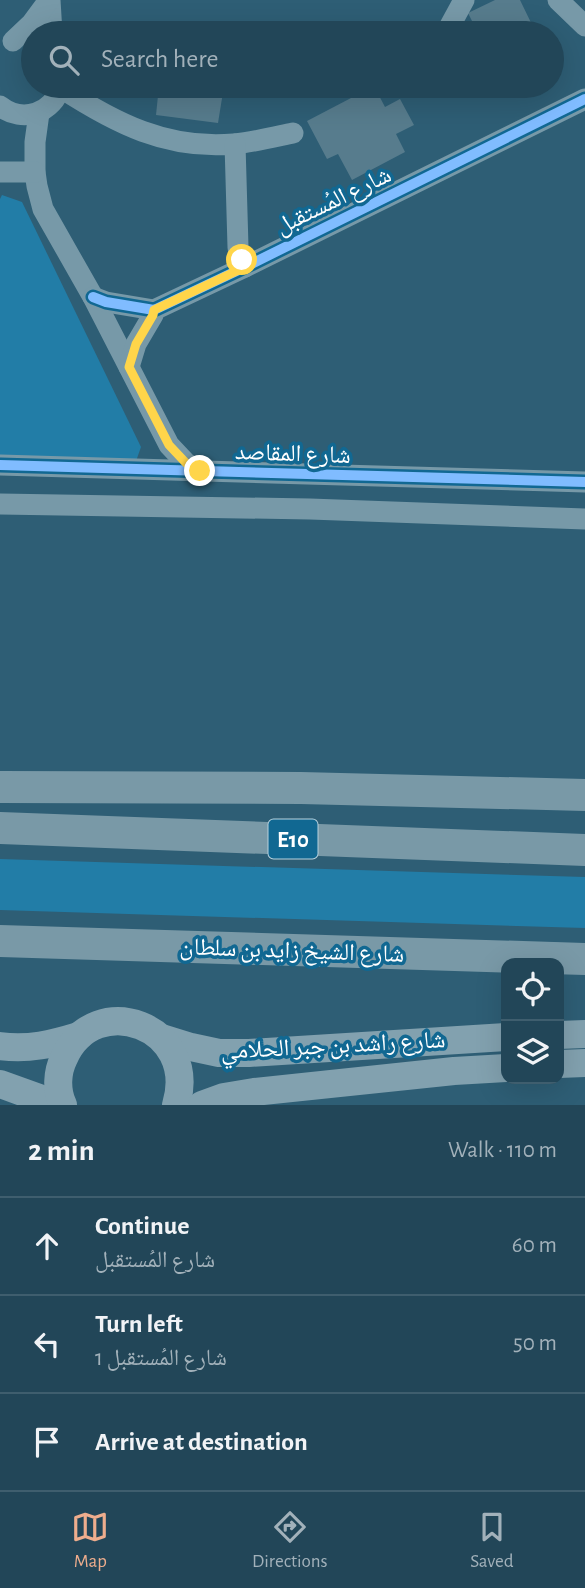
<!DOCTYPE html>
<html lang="en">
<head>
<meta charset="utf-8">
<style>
  :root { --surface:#224658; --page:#2e5061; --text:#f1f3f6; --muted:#a2b1ba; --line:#3f5e6e; --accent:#eead8d }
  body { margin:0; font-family:"Alegreya Sans","Noto Naskh Arabic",sans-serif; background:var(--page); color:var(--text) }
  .controls { position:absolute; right:21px; bottom:21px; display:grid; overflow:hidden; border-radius:14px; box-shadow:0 7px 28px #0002 }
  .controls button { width:63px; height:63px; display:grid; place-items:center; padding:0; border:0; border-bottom:2px solid var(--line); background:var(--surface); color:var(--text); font:35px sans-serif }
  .stop { position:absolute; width:21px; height:21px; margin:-16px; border:5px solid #ffd54a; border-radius:50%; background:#fff }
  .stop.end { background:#ffd54a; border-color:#fff; box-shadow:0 2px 7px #0008 }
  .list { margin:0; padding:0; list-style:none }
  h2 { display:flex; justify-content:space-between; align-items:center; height:91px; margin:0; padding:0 28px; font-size:30px }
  h2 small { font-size:23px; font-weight:400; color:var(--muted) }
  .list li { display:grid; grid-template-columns:46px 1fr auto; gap:21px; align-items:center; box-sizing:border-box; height:98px; padding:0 28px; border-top:2px solid var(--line) }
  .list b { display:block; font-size:26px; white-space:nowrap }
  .list p { margin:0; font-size:23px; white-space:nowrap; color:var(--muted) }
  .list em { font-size:23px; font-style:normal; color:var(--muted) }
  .icon { flex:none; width:38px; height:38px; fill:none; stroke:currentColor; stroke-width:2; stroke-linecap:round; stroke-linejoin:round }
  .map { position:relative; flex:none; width:585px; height:1105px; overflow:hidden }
  .search { position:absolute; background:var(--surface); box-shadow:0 7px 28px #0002; left:21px; right:21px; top:21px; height:77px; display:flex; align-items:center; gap:18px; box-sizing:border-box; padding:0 24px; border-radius:38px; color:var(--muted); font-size:26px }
  .sheet { height:385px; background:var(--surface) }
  nav { display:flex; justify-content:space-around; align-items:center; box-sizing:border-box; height:98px; border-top:2px solid var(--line); background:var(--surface); font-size:19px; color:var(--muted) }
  nav a { display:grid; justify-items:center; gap:4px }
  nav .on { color:var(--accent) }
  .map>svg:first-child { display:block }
  .green { fill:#227da7 }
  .building { fill:#577c8d }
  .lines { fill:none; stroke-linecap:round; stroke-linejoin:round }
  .minor { stroke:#7799a8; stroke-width:21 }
  .major { stroke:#82a1af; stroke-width:28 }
  .highway { stroke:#7999a7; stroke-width:32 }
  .cycleway-casing { stroke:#116892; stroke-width:15 }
  .cycleway { stroke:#80bcff; stroke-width:10 }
  .route { stroke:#ffd54a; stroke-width:9 }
  .labels { text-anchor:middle; stroke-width:7; stroke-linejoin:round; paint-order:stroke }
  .shield { fill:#116892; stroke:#b8d2de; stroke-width:2 }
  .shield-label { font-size:23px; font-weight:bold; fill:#fff }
  .street-label { font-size:24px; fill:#fff; stroke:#116892 }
</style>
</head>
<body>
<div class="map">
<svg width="585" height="1105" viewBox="0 0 585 1105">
  <rect width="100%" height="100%" fill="#2e5e75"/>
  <g class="green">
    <polygon points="2,195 22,202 141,447 135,464 0,464 0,199"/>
    <polygon points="0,859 585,877 585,928 0,910"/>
  </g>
  <g class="building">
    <polygon points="495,0 520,0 536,33 518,33 517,31 508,33 504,25 487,33 478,33 468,13"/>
    <polygon points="159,86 224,86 218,123 156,115"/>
    <polygon points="374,86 385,107 400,99 414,125 396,134 405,152 352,180 338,154 327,159 307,121"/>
  </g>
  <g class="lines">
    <g class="minor">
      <polyline points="50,0 52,33"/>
      <polyline points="558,0 585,26"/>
      <polyline points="446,33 464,0"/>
      <polyline points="13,41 32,23 49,0"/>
      <path d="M61,88C115,123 167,150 234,144C254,142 274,137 293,133"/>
      <path d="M0,106C23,124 53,113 61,86"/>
      <polyline points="39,113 35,142 35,172 37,186 43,209 93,297 169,445 186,463 200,471"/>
      <polyline points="235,144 238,247 239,254 245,267"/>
      <polyline points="0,172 35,172"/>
      <polyline points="93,297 106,302 154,310 245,267 585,99"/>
      <polyline points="129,367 136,344 153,315 154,310"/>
      <polyline points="0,465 585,482"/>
      <polyline points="0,504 310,509 585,519"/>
    </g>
    <g class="major">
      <polyline points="559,1035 585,1034"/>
      <polyline points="162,1038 191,1047 219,1053 249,1053 506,1037"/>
      <path d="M0,1046C28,1050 53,1044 79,1036"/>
      <polyline points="559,1064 585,1063"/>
      <polyline points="0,1084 39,1098 49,1105"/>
      <path d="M63,1105C56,1090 57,1072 64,1058C95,988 200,1026 176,1105"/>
      <polyline points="202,1105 224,1097 254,1092 454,1071 506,1068"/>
    </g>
    <g class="highway">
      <polyline points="0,787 301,788 585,795"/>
      <polyline points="0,828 585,850"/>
      <polyline points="0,941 585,959"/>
    </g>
    <defs>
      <g id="cycleway">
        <polyline points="93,297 106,302 154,310 245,267 585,99"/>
        <polyline points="0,465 585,482"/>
      </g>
    </defs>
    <use href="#cycleway" class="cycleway-casing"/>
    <use href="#cycleway" class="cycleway"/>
  </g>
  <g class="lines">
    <polyline class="route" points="200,471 186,463 169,445 129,367 136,344 153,315 154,310 245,267 242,260"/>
  </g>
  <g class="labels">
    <rect class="shield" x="268.5" y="819.5" width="49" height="39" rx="5"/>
    <g class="shield-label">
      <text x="293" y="847">E10</text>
    </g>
    <g class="street-label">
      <text transform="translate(333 200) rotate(-26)" y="8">شارع المُستقبل</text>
      <text transform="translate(293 453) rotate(2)" y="8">شارع المقاصد</text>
      <text transform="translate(292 950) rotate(2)" y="8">شارع الشيخ زايد بن سلطان</text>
      <text transform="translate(333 1045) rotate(-3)" y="8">شارع راشد بن جبر الحلامي</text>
    </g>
  </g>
</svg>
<div class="controls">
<button><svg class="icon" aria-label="locate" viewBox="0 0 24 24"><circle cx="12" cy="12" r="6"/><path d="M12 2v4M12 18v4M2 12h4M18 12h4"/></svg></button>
<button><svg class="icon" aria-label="layers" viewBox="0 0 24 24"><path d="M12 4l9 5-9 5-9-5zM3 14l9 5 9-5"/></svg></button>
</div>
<div class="stop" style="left:242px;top:260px"></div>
<div class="stop end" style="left:200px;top:471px"></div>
<div class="search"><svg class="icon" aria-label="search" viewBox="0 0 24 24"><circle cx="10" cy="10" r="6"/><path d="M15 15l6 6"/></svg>Search here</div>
</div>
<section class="sheet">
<h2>2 min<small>Walk · 110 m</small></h2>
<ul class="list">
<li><svg class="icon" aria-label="ahead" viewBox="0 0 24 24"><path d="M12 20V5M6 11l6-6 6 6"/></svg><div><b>Continue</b><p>شارع المُستقبل</p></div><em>60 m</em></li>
<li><svg class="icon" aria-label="left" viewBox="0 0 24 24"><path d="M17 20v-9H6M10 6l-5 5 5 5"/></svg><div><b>Turn left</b><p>شارع المُستقبل 1</p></div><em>50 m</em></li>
<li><svg class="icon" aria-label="arrive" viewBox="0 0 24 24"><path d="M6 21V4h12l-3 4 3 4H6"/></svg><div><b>Arrive at destination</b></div></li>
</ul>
</section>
<nav>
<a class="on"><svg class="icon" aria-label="map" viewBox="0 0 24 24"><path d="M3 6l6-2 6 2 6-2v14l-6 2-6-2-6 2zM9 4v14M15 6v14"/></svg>Map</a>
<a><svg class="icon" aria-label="directions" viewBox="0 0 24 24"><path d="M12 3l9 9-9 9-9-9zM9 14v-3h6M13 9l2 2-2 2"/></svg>Directions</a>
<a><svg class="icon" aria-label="saved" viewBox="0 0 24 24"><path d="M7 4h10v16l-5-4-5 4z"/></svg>Saved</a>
</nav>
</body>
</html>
